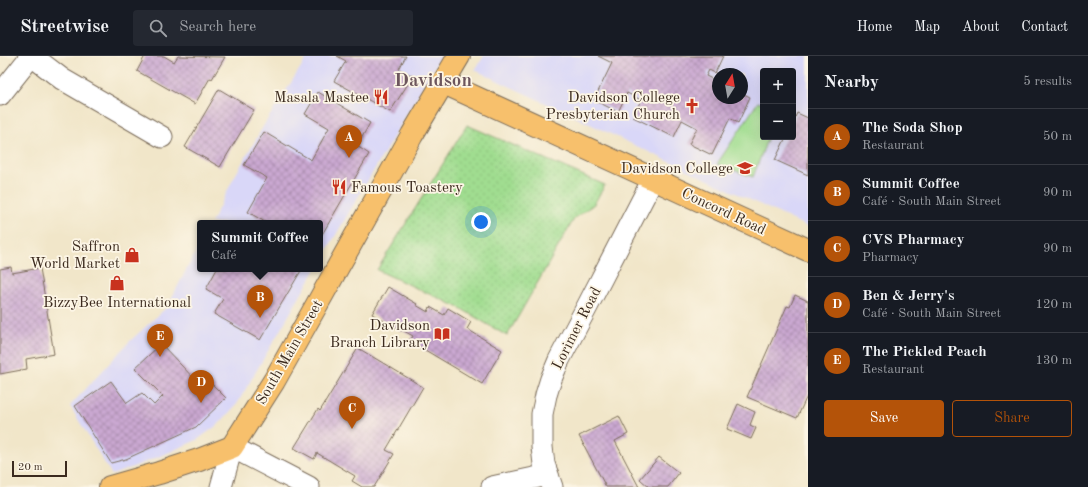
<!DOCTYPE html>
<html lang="en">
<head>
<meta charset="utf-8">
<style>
  :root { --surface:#171b24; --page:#242831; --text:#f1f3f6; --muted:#9ea1a6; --line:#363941; --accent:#b45309 }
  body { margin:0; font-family:"Old Standard TT",serif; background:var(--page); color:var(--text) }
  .controls { position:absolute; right:12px; top:12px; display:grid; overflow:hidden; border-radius:4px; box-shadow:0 4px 16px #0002 }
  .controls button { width:36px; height:36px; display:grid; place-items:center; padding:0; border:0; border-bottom:1px solid var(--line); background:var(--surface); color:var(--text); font:20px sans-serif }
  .compass { position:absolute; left:712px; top:12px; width:36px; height:36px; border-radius:50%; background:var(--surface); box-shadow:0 4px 16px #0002; rotate:11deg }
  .scale { position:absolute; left:12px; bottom:10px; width:55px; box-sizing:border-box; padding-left:4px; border:2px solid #3b2a1e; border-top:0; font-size:11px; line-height:14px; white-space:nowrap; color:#3b2a1e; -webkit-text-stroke:3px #fcf5e5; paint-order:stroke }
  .you { position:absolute; left:481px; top:166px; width:14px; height:14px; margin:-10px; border:3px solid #fff; border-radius:50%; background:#1a73e8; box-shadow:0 0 0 6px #1a73e833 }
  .badge { display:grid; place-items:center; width:26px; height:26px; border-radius:50%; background:var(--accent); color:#fff; font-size:13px; font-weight:700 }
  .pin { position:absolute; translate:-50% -33px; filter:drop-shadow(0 1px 2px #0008) }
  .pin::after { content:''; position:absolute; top:21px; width:14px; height:12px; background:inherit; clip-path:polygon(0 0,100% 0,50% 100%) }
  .popup { position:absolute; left:197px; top:164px; width:126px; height:52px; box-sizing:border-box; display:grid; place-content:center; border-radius:4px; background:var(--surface); filter:drop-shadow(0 1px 3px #0005); font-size:13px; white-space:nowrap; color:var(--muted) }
  .popup b { font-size:15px; color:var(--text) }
  .popup::after { content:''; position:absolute; left:50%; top:100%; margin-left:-8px; border:8px solid transparent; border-top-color:var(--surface) }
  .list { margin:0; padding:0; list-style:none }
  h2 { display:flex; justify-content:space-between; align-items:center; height:52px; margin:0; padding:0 16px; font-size:17px }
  h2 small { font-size:13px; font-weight:400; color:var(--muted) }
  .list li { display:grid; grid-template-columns:26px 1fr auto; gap:12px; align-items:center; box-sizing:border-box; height:56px; padding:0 16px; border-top:1px solid var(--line) }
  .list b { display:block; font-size:15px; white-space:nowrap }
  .list p { margin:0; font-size:13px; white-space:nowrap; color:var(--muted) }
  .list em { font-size:13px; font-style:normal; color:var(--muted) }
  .actions { display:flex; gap:8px; padding:12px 16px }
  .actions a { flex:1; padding:9px 0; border:1px solid var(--accent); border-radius:4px; text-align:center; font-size:14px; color:var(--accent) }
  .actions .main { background:var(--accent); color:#fff }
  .icon { flex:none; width:22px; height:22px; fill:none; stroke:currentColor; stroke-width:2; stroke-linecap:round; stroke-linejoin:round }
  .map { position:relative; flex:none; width:808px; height:431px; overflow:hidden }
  header { display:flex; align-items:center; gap:24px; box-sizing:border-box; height:56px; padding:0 20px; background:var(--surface); border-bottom:1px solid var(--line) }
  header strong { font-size:19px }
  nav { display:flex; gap:22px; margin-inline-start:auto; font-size:14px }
  .search { width:280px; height:36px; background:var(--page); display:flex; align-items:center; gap:10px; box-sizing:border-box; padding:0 14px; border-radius:4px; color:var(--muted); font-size:15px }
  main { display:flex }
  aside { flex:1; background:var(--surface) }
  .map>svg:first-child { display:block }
  .built { fill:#d9d7f8; fill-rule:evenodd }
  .grass { fill:url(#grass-dots); stroke:#6e8457 }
  .park { fill:#a0dd90; stroke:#6e8457 }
  .building { fill:url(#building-cross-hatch) }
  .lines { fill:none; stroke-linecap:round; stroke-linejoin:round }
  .minor-casing { stroke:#7b6c5a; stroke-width:23 }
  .major-casing { stroke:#7b6c5a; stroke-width:24 }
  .minor { stroke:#fff; stroke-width:21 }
  .major { stroke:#f7c06c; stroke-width:22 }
  .labels { text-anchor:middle; stroke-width:3.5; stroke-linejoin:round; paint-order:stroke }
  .poi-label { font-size:15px; fill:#3b2a1e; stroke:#fcf5e5; text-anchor:end }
  .street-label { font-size:15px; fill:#3b2a1e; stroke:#fcf5e5 }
  .district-label { font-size:19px; font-weight:bold; fill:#6d565d; stroke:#fcf5e5 }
</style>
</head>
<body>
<header>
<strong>Streetwise</strong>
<div class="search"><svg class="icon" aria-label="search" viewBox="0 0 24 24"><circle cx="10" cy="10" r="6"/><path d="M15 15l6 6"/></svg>Search here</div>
<nav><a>Home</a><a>Map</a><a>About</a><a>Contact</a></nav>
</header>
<main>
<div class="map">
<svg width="808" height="431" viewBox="0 0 808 431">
  <defs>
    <pattern id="grass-dots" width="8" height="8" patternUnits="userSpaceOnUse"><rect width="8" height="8" fill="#a0dd90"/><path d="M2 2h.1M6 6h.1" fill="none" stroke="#8bbe7c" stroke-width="1.8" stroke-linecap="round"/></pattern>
    <pattern id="building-cross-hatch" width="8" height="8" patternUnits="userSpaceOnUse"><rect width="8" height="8" fill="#caa8d1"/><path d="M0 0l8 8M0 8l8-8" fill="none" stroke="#a589a9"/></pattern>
  </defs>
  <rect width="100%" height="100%" fill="#fcf5e5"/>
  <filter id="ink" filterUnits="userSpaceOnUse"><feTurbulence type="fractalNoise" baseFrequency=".025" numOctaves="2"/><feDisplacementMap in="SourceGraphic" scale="8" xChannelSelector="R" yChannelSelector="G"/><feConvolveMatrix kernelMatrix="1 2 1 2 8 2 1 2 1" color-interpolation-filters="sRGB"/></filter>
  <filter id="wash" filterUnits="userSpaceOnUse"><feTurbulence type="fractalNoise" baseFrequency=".012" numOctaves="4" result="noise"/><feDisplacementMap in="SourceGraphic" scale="16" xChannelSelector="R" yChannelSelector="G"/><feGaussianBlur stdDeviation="0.9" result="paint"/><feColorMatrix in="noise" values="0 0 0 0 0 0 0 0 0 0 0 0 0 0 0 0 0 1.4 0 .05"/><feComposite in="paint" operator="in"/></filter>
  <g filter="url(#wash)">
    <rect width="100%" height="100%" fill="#f1e6c9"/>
    <g class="built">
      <polygon points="308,0 441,0 320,206 320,167 211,167 236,118 264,69"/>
      <path d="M484,0H808V171L475,14ZM763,15H793V81H763ZM718,18H742V42H718Z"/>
      <polygon points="200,187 200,213 316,213 237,348 219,368 197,384 156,402 112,419 70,350 129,286 167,251"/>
    </g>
    <polygon class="grass" points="467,69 605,129 594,148 574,163 507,280 460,252 377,214"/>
    <polygon class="park" points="758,46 763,48 763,81 768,81 753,121 717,108"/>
    <g id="blocks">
      <g class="building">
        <polygon points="145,0 164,0 174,6 178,0 225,1 212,23 210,22 195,48 137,15"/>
        <polygon points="337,0 406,0 399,13 413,20 390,56 334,25 346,5"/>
        <polygon points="598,0 723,0 715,17 709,14 706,20 718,26 718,42 742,42 742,37 750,41 738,67 730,62 712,99 689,88 697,72 682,64 674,81 633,61 641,44 627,37 618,56 594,44 612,7"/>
        <polygon points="219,33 254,54 220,111 185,91"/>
        <polygon points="318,36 370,67 357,90 369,98 320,182 320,167 264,167 265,166 248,156 267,122 244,109 264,76 311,104 329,72 305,58"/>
        <polygon points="797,57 808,62 808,119 775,104 786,81 793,81 793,66"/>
        <polygon points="11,211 12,217 40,212 54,298 26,303 27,313 0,318 0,213"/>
        <polygon points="217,213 302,213 260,284 214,258 223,243 206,233"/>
        <polygon points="388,231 417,248 416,249 428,256 430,251 444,259 448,252 471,266 467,273 502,294 482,328 410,285 413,280 402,274 401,275 372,258"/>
        <polygon points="795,239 808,245 808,338 797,362 747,341 787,250 790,251"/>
        <polygon points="161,288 201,330 208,324 226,342 196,371 126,403 111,407 75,350 111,325 127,347 142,337 154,349 163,340 135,312"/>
        <polygon points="358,292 423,331 386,394 394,398 374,431 362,431 352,425 355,420 317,397 314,403 294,392 318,353 320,355"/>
        <polygon points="738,348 755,356 750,369 756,372 751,383 727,373"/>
        <polygon points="619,360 628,378 615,385 639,431 606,431 579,380"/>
        <polygon points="659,401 679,417 668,431 649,431 640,423"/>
      </g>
    </g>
  </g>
  <g filter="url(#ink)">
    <use href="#blocks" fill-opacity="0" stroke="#7b6c5a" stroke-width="1"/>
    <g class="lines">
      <defs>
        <g id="minor">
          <polyline points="32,0 62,23 162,81"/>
          <polyline points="0,39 31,0"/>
          <polyline points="221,431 232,391 309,431"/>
          <polyline points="492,431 548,419"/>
          <polyline points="552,431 544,408 542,391 542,358 546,339 551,323 559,304 588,249 653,123"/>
        </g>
        <g id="major">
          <polyline points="444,27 808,194"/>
          <polyline points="110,431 159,417 199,404 232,391 274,325 412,79 459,0"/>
        </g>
      </defs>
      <use href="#minor" class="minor-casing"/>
      <use href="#major" class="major-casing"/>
      <use href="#minor" class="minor"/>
      <use href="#major" class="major"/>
    </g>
  </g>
  <defs>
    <symbol id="restaurant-bare" viewBox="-9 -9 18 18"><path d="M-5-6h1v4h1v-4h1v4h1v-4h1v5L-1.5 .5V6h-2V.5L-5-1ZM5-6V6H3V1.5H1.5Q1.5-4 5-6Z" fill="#c8321e" stroke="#fcf5e5" stroke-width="2.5" paint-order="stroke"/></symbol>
    <symbol id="church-bare" viewBox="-9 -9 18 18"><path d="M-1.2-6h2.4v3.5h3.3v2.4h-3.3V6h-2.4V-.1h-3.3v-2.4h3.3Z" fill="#c8321e" stroke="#fcf5e5" stroke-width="2.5" paint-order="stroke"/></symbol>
    <symbol id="university-bare" viewBox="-9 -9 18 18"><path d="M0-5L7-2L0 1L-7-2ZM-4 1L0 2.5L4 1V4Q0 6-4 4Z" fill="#c8321e" stroke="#fcf5e5" stroke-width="2.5" paint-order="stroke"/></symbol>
    <symbol id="shop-bare" viewBox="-9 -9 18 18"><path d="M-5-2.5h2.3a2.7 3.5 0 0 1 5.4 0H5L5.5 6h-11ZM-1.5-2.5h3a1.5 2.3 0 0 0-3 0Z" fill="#c8321e" stroke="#fcf5e5" stroke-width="2.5" paint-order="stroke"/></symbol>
    <symbol id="library-bare" viewBox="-9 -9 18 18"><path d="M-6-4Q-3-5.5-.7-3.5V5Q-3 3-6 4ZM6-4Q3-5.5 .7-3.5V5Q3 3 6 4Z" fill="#c8321e" stroke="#fcf5e5" stroke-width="2.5" paint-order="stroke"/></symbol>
  </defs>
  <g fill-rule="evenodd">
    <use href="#restaurant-bare" x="370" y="30" width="22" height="22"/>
    <use href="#church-bare" x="681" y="39" width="22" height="22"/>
    <use href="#university-bare" x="734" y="101" width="22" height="22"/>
    <use href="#restaurant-bare" x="328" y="120" width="22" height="22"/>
    <use href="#shop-bare" x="121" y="188" width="22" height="22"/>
    <use href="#shop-bare" x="106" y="216" width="22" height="22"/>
    <use href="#library-bare" x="431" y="267" width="22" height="22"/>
  </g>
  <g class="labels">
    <g class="poi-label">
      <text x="369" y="46">Masala Mastee</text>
      <text x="680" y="46">Davidson College<tspan x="680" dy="17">Presbyterian Church</tspan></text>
      <text x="733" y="117">Davidson College</text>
      <text x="351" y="136" text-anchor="start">Famous Toastery</text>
      <text x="120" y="195">Saffron<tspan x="120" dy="17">World Market</tspan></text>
      <text x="117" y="251" text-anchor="middle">BizzyBee International</text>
      <text x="430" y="274">Davidson<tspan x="430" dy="17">Branch Library</tspan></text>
    </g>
    <g class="street-label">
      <text transform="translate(724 155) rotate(25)" y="5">Concord Road</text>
      <text transform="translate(576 272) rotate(-63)" y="5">Lorimer Road</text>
      <text transform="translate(289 296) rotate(-60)" y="5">South Main Street</text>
    </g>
    <g class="district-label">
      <text x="433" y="30">Davidson</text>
    </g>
  </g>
</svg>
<div class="controls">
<button>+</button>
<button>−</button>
</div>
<svg class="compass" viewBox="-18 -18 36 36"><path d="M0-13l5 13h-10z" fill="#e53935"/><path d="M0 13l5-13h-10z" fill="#9ea1a6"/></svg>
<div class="scale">20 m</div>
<div class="you"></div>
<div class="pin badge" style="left:349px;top:102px">A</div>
<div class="pin badge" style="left:260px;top:262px">B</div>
<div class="popup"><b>Summit Coffee</b>Café</div>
<div class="pin badge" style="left:352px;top:373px">C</div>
<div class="pin badge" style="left:201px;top:347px">D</div>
<div class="pin badge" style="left:160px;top:301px">E</div>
</div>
<aside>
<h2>Nearby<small>5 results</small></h2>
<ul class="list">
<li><span class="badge">A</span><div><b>The Soda Shop</b><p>Restaurant</p></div><em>50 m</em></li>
<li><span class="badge">B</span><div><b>Summit Coffee</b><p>Café · South Main Street</p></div><em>90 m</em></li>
<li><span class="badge">C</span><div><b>CVS Pharmacy</b><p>Pharmacy</p></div><em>90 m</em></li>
<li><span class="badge">D</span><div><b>Ben &amp; Jerry's</b><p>Café · South Main Street</p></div><em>120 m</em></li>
<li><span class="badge">E</span><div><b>The Pickled Peach</b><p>Restaurant</p></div><em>130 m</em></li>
</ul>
<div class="actions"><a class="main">Save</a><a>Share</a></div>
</aside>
</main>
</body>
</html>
